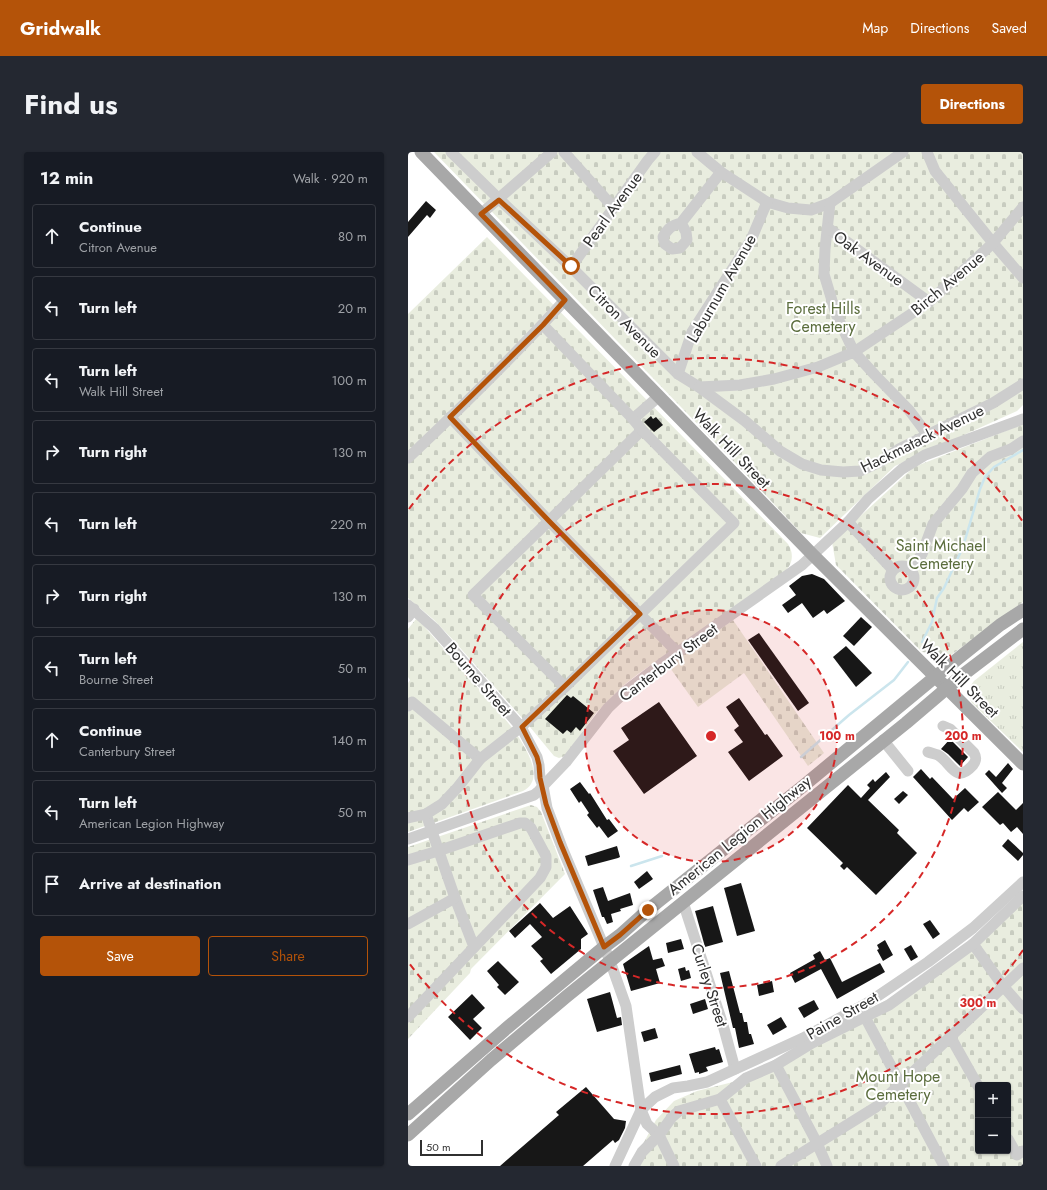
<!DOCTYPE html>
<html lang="en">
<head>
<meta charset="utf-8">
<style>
  :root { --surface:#171b24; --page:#242831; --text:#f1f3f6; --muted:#9ea1a6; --line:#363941; --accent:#b45309 }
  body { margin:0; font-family:Jost,sans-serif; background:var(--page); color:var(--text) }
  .controls { position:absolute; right:12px; bottom:12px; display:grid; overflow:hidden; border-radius:4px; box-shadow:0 1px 3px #0004 }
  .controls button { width:36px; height:36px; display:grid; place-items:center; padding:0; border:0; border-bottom:1px solid var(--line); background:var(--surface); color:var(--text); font:20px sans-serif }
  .scale { position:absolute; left:12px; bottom:10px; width:63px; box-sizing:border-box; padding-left:4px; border:2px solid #303030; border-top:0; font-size:11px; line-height:14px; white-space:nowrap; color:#303030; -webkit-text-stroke:3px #fff; paint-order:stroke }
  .stop { position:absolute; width:12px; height:12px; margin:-9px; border:3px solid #b45309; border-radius:50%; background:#fff }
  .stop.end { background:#b45309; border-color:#fff; box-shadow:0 1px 4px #0008 }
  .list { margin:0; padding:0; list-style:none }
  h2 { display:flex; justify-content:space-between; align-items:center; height:52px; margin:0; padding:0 16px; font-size:17px }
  h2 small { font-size:13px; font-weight:400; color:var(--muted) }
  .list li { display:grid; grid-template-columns:26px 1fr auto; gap:12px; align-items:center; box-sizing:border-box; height:64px; margin:0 8px 8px; padding:0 8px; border:1px solid var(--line); border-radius:4px }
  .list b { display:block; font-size:15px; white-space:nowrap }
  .list p { margin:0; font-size:13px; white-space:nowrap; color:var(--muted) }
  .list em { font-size:13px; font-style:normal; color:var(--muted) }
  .actions { display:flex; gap:8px; padding:12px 16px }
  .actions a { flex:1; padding:9px 0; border:1px solid var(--accent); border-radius:4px; text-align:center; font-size:14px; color:var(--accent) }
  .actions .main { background:var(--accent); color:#fff }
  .icon { flex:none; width:22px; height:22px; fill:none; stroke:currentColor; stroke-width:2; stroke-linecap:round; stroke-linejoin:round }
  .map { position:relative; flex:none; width:615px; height:1014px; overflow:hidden; border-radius:4px }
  header { display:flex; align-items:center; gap:24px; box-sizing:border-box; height:56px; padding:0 20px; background:var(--accent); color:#fff }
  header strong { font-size:19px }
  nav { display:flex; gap:22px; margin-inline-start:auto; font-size:14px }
  .intro { display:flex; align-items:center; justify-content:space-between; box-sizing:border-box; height:96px; padding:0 24px }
  h1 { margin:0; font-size:28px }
  .button { padding:10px 18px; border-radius:4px; background:var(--accent); color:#fff; font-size:14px; font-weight:700 }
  main { display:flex; gap:24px; padding:0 24px }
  aside { flex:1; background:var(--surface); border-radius:4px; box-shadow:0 1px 3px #0004 }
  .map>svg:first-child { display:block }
  .cemetery { fill:url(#cemetery-stones); fill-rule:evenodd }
  .park { fill:url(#park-tufts) }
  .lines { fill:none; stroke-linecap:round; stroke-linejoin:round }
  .stream { stroke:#cbe5ed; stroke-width:2.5 }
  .building { fill:#171717 }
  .minor { stroke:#cdcdcd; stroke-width:11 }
  .major { stroke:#a8a8a8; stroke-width:13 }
  .route { stroke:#b45309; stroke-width:5 }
  .ring { fill:none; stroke:#d62828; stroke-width:2; stroke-dasharray:7 5 }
  .labels { text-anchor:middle; stroke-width:4; stroke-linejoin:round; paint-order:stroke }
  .street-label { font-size:16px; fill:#303030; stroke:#fff }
  .park-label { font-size:16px; fill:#5b6d3d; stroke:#fff }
  .centre { fill:#d62828; stroke:#fff; stroke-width:2 }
  .ring-label { font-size:12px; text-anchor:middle; font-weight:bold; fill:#d62828; stroke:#fff; stroke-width:4; stroke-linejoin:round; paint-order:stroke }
</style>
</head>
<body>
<header>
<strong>Gridwalk</strong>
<nav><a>Map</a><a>Directions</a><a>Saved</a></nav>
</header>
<div class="intro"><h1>Find us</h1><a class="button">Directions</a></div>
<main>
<aside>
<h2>12 min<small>Walk · 920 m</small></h2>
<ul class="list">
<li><svg class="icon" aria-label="ahead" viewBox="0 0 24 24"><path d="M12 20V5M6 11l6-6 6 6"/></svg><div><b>Continue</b><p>Citron Avenue</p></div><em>80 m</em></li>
<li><svg class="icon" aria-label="left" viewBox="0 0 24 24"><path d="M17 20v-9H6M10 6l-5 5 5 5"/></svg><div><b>Turn left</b></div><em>20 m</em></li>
<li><svg class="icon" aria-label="left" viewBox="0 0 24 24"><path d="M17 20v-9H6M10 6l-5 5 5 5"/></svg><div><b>Turn left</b><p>Walk Hill Street</p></div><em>100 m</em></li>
<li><svg class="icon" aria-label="right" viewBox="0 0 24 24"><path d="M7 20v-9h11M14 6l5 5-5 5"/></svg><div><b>Turn right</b></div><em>130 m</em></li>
<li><svg class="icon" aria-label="left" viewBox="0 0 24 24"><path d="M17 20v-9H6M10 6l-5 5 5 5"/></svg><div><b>Turn left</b></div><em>220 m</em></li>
<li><svg class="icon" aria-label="right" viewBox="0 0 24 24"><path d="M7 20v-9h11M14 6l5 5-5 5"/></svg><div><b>Turn right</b></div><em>130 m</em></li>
<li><svg class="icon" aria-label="left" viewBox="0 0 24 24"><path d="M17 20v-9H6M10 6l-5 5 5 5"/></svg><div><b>Turn left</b><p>Bourne Street</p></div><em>50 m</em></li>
<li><svg class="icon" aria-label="ahead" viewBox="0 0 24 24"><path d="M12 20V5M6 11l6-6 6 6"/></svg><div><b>Continue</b><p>Canterbury Street</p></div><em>140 m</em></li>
<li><svg class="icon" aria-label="left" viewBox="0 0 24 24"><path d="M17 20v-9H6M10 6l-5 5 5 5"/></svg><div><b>Turn left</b><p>American Legion Highway</p></div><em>50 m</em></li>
<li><svg class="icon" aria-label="arrive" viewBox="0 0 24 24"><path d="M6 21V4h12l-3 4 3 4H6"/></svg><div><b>Arrive at destination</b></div></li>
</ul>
<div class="actions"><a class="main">Save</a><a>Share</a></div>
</aside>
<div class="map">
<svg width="615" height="1014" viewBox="0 0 615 1014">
  <defs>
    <pattern id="cemetery-stones" width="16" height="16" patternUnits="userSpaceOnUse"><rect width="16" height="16" fill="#e9eddf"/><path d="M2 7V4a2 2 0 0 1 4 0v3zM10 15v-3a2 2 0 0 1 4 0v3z" fill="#c8ccc0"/></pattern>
    <pattern id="park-tufts" width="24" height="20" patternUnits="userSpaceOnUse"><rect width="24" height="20" fill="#e9eddf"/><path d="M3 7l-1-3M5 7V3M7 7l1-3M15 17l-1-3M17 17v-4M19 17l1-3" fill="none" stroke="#c8ccc0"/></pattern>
  </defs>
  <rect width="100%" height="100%" fill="#fff"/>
  <g class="cemetery">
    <polygon points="26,0 615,0 615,253 609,259 487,314 412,386 393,381 334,318"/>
    <path d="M79,85L380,392C386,401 385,412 377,419L230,522L216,533L188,561L157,604L151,606L146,604L122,575L46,489L26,468L0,446V162Z"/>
    <polygon points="615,272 615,450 543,503 514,500 428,413 424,390 506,315"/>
    <path d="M8,467L15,473C31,491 47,510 63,528C78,545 153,620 115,639L0,680V531L2,528L0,525V477Z"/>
    <polygon points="325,468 416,601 400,614 336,521 290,555 260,513"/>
    <polygon points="123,653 129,655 133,660 157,722 63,817 62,821 0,887 0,695"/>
    <path d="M615,741V1014H223L248,968L266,949L289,939L325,930L501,836L573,782ZM570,933H600V999H570Z"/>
  </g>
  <path class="park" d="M615,490V600L564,551C559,543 560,536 566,529Z"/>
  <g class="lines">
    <g class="stream">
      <polyline points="514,490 524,470 529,446 536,436 555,395 572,337 577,325 586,315 615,298"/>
      <polyline points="393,605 441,563 486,528 500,510"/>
      <polyline points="223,714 254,704"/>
    </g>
  </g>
  <g class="building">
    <polygon points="18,49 28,58 22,66 19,63 0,85 0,70"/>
    <polygon points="243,264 245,267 248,265 255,273 246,280 236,270"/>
    <polygon points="404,422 416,427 437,449 419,462 416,458 405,466 394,451 380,461 374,453 388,443 381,434 394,424"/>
    <polygon points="453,465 464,475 446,494 435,484"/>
    <polygon points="351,481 401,551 390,559 340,488"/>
    <polygon points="438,494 464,521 448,535 425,505"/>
    <polygon points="159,543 163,546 165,544 186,561 172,579 168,575 163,581 159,578 155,582 137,567"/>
    <polygon points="331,546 357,583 359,582 375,604 341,629 320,600 335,590 326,578 331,574 318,555"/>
    <polygon points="251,550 289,604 236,642 205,599 221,588 213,576"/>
    <polygon points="542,587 560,605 552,614 540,602 533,597"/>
    <polygon points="600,611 605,617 594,631 599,636 594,641 577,622 581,618 588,625"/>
    <polygon points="513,617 522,627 524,625 545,647 557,636 571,650 560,660 556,656 544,668 505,625"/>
    <polygon points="478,620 482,625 460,648 491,678 489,681 509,701 468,743 439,715 436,718 432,714 435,711 399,676 440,633 453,646 462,636 459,633 465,627 467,630"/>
    <polygon points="172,630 181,642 182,641 199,668 201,667 210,679 200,686 191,674 189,676 179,663 181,661 173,649 171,651 162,637"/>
    <polygon points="495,639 500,643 491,652 486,647"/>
    <polygon points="590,640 608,658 615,651 615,682 609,675 603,680 595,671 592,673 574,655"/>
    <polygon points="600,687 615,701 615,703 610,709 594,694"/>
    <polygon points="209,694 212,705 210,706 180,714 177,704"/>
    <polygon points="239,719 245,727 231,737 226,730"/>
    <polygon points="333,731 347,779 329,784 316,736"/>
    <polygon points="195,735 200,749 222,741 225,753 212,757 213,759 203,762 205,770 199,772 196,765 194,765 185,738"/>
    <polygon points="132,751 145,766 162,754 180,782 173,787 173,797 143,822 132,809 135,807 123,794 134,785 122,772 107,786 101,779"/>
    <polygon points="305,754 315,790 297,795 287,759"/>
    <polygon points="522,768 532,782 525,787 515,772"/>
    <polygon points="273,787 276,797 260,801 258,791"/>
    <polygon points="477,788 485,803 475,809 469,798 471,797 469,793"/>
    <polygon points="503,793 510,805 503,809 496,797"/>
    <polygon points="241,794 245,808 254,806 257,814 248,817 252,831 223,839 215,812"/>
    <polygon points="412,799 417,808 422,806 434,830 472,811 477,820 429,847 413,817 387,831 382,821 407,807 405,803"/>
    <polygon points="90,809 111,830 97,843 89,835 91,833 79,819"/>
    <polygon points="277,815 278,819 281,818 283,826 273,829 270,817"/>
    <polygon points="321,819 332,861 334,861 336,870 339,870 341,882 343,882 346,892 331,896 327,876 325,876 312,821"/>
    <polygon points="364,829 366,840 351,844 349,833"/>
    <polygon points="202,840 209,866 213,865 214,873 189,880 179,847"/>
    <polygon points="64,842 77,856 65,867 74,876 62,888 40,865"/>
    <polygon points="297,847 300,857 285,862 282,852"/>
    <polygon points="406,848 411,857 396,866 390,856"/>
    <polygon points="373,865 379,875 365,883 359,873"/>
    <polygon points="247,876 250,886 236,890 233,880"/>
    <polygon points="307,895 308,898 311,897 315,910 298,915 300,919 291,922 291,920 287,921 281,902"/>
    <polygon points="272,913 274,922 243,930 241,921"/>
    <polygon points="178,935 206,967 218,969 217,976 211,988 207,991 205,988 175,1014 92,1014 151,963 148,960"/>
  </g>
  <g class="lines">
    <g class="minor">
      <polyline points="43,0 91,47 163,115 270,222 291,235 337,269 372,299 394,312 413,318 435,320 452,319 472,310 491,297 585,251 615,232"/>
      <polyline points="156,0 205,55"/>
      <polyline points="289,0 313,20 359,50 380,56 403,58 422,51 495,0"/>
      <polyline points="519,0 527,19 585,91 615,126"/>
      <polyline points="422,51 417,97 416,122 428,162 446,200 467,223 501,258 519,282"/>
      <polyline points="73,62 144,0"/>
      <path d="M273,71L278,80L279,88L272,96L264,97L257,92L255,85C260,76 264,73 273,71L313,20"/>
      <polyline points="420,76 521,150"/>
      <polyline points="163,115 240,8 247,0"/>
      <polyline points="270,222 284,180 343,88 359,50"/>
      <polyline points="291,235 332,233 366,227 410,215 446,200 521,150 585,91 615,55"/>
      <polyline points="42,265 141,369 269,500"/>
      <polyline points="225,267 250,245"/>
      <path d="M0,306C54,255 107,203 157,148"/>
      <polyline points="440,370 485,418"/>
      <circle cx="494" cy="426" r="12"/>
      <polyline points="502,418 514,402 525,372 554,337 564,321 582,305 603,297 615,289"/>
      <polyline points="0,453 26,476 113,575 129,605 131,613 132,626 135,634 131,639 126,643 0,687"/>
      <polyline points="0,465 6,457"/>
      <polyline points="157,535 65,443 234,278"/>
      <polyline points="0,554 4,550 72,607"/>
      <polyline points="475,588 500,619"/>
      <path d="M520,600C523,601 527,602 530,603C544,611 547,633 565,613C568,609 569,606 566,601L542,577L535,574"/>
      <polyline points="18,662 47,746 66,795"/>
      <polyline points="0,666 18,662 34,652 50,635 72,607 113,575 157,535 326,371 234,278 225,267 135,173"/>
      <polyline points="0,708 30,699 112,671 117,671 123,676 138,704 138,715 132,726 0,865"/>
      <polyline points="275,750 315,873 327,917"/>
      <polyline points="0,772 47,746"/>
      <polyline points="565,792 595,834 615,857"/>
      <polyline points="457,865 536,1014"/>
      <polyline points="542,884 570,934"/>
      <polyline points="368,913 409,991 419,1014"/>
      <polyline points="312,947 348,1014"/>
      <polyline points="233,958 247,945 265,936 280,934 299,930 395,886 461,850 520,810 565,776 615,730"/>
      <polyline points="233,958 239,972 251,983 266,1014"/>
      <polyline points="600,987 609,1003 615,999"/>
      <polyline points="207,1014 233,958 218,854 202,809 155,698 139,656 135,634 158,610 200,556 219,538 253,512 394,413 440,370 460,347 494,317 517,303 615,267"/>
      <polyline points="226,1014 234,1000 251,983 264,965 271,959 312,947 338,926 368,913 404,891 481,853 565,792 615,744"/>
      <polyline points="373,1014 468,955 615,816"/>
    </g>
    <g class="major">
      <polyline points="13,0 405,403 615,612"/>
      <polyline points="0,962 100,875 196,795 212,783 241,757 394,635 527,525 592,473 615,458"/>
      <polyline points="0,983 83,908 159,844 498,571 552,525 615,477"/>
    </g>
  </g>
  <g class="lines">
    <polyline class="route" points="163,114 91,48 73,62 157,148 135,173 42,265 141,369 232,462 114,575 129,605 131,613 132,626 138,652 152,690 196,795 212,783 240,758"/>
  </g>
  <circle cx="303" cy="584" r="126" fill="#d62828" fill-opacity=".12"/>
  <g class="ring">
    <circle cx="303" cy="584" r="126"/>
    <circle cx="303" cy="584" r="252"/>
    <path d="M615 798A378 378 0 0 1 1 811M1 357A378 378 0 0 1 615 370"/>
  </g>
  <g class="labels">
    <g class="street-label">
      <text transform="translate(204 57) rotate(-54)" y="6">Pearl Avenue</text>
      <text transform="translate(461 106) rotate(36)" y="6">Oak Avenue</text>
      <text transform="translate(539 131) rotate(-40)" y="6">Birch Avenue</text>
      <text transform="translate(313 136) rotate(-60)" y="6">Laburnum Avenue</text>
      <text transform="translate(217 169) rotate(45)" y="6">Citron Avenue</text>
      <text transform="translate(514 286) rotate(-26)" y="6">Hackmatack Avenue</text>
      <text transform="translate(324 296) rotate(46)" y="6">Walk Hill Street</text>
      <text transform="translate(260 510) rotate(-37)" y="6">Canterbury Street</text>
      <text transform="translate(552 526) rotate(45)" y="6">Walk Hill Street</text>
      <text transform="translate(71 527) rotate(49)" y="6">Bourne Street</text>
      <text transform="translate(331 683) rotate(-39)" y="6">American Legion Highway</text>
      <text transform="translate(302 833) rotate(72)" y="6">Curley Street</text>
      <text transform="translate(434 863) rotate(-30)" y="6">Paine Street</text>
    </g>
    <g class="park-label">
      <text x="415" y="162">Forest Hills<tspan x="415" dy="18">Cemetery</tspan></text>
      <text x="533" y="399">Saint Michael<tspan x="533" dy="18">Cemetery</tspan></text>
      <text x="490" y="930">Mount Hope<tspan x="490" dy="18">Cemetery</tspan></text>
    </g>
  </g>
  <circle cx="303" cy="584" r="6" class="centre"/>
  <g class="ring-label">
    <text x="429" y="588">100 m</text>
    <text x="555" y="588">200 m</text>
    <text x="570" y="855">300 m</text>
  </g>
</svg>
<div class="controls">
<button>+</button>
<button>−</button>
</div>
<div class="scale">50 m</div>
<div class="stop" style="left:163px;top:114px"></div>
<div class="stop end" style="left:240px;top:758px"></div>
</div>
</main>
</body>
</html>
